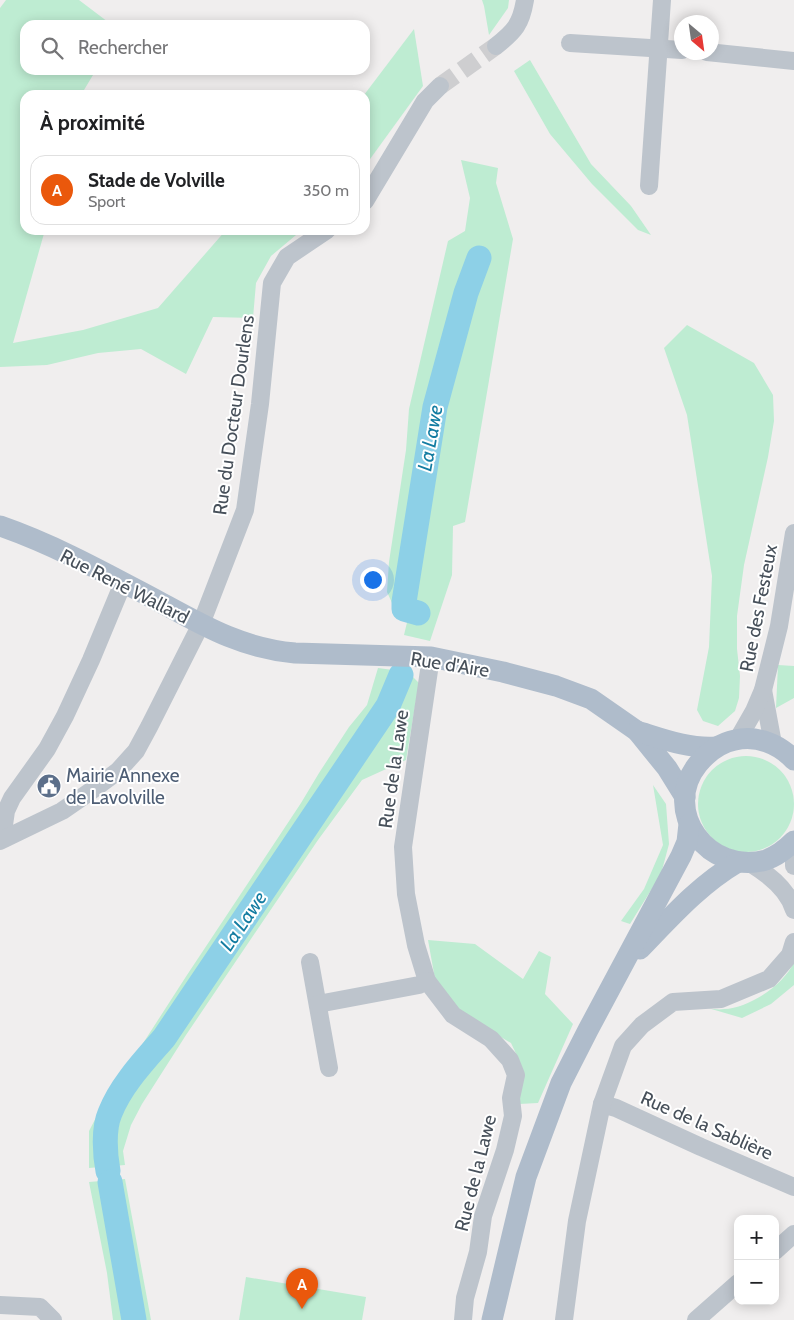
<!DOCTYPE html>
<html lang="fr">
<head>
<meta charset="utf-8">
<style>
  :root { --surface:#fff; --page:#f6f6f6; --text:#202124; --muted:#757577; --line:#e0e0e0; --accent:#ea580c }
  body { margin:0; font-family:Cabin,sans-serif; background:var(--page); color:var(--text) }
  .controls { position:absolute; right:15px; bottom:15px; display:grid; overflow:hidden; border-radius:10px; box-shadow:0 2px 12px #0003 }
  .controls button { width:45px; height:45px; display:grid; place-items:center; padding:0; border:0; border-bottom:1px solid var(--line); background:var(--surface); color:var(--text); font:25px sans-serif }
  .compass { position:absolute; left:674px; top:15px; width:45px; height:45px; border-radius:50%; background:var(--surface); box-shadow:0 2px 12px #0003; rotate:151deg }
  .you { position:absolute; left:372px; top:579px; width:18px; height:18px; margin:-12px; border:4px solid #fff; border-radius:50%; background:#1a73e8; box-shadow:0 0 0 8px #1a73e833 }
  .badge { display:grid; place-items:center; width:32px; height:32px; border-radius:50%; background:var(--accent); color:#fff; font-size:16px; font-weight:700 }
  .pin { position:absolute; translate:-50% -41px; filter:drop-shadow(0 1px 2px #0008) }
  .pin::after { content:''; position:absolute; top:26px; width:18px; height:15px; background:inherit; clip-path:polygon(0 0,100% 0,50% 100%) }
  .list { margin:0; padding:0; list-style:none }
  h2 { display:flex; justify-content:space-between; align-items:center; height:65px; margin:0; padding:0 20px; font-size:21px }
  h2 small { font-size:16px; font-weight:400; color:var(--muted) }
  .list li { display:grid; grid-template-columns:32px 1fr auto; gap:15px; align-items:center; box-sizing:border-box; height:70px; margin:0 10px 10px; padding:0 10px; border:1px solid var(--line); border-radius:15px }
  .list b { display:block; font-size:19px; white-space:nowrap }
  .list p { margin:0; font-size:16px; white-space:nowrap; color:var(--muted) }
  .list em { font-size:16px; font-style:normal; color:var(--muted) }
  .icon { flex:none; width:28px; height:28px; fill:none; stroke:currentColor; stroke-width:2; stroke-linecap:round; stroke-linejoin:round }
  .map { position:relative; flex:none; width:794px; height:1320px; overflow:hidden }
  .search { position:absolute; background:var(--surface); box-shadow:0 2px 12px #0003; left:20px; top:20px; width:350px; height:55px; display:flex; align-items:center; gap:12px; box-sizing:border-box; padding:0 18px; border-radius:15px; color:var(--muted); font-size:19px }
  .panel { position:absolute; background:var(--surface); box-shadow:0 2px 12px #0003; left:20px; top:90px; width:350px; height:145px; border-radius:15px }
  .map>svg:first-child { display:block }
  .green { fill:#beecd2 }
  .lines { fill:none; stroke-linecap:round; stroke-linejoin:round }
  .river { stroke:#8dd0e7; stroke-width:25 }
  .minor-tunnel { stroke:#ceced0; stroke-width:18; stroke-dasharray:18 9; stroke-linecap:butt }
  .minor { stroke:#bdc4cc; stroke-width:18 }
  .major { stroke:#afbccb; stroke-width:21 }
  .labels { text-anchor:middle; stroke-width:4; stroke-linejoin:round; paint-order:stroke }
  .street-label { font-size:19px; fill:#47505a; stroke:#fff }
  .service-label { font-size:19px; fill:#4e5e75; stroke:#fff; text-anchor:start }
  .water-label { font-size:20px; font-style:italic; fill:#137ca1; stroke:#fff }
</style>
</head>
<body>
<div class="map">
<svg width="794" height="1320" viewBox="0 0 794 1320">
  <rect width="100%" height="100%" fill="#f0eeee"/>
  <g class="green">
    <polygon points="6,0 79,0 112,25 25,25 25,70 96,70 81,95 25,95 25,230 45,230 13,343 83,330 158,308 226,230 302,230 271,256 256,283 253,318 213,317 186,374 141,349 98,353 47,365 0,367 0,8"/>
    <polygon points="482,0 509,0 508,8 489,35 484,6"/>
    <polygon points="414,29 423,86 365,166 364,95"/>
    <polygon points="530,60 591,164 631,206 651,235 638,230 592,184 550,134 514,71"/>
    <polygon points="461,160 498,168 496,183 513,239 465,522 453,526 452,575 430,641 404,635 410,610 393,605 387,592 389,562 406,450 409,409 448,241 465,231 470,198"/>
    <polygon points="687,325 754,363 773,395 774,421 768,457 744,565 737,616 737,649 740,676 739,698 735,711 718,726 703,721 697,710 709,647 712,576 687,415 664,348"/>
    <polygon points="778,665 794,666 794,698 776,708"/>
    <polygon points="378,668 408,672 419,683 406,760 362,780 318,840 186,1035 142,1104 131,1125 123,1151 125,1165 89,1168 89,1131 100,1110 187,975 301,803 319,773 349,727 367,705"/>
    <circle cx="746" cy="804" r="48"/>
    <polygon points="653,785 666,804 669,844 661,874 630,924 621,921 644,889 663,845"/>
    <polygon points="428,940 475,944 523,979 539,951 551,957 545,994 573,1024 538,1103 519,1104 520,1062 511,1043 457,1011 435,979"/>
    <path d="M794,962V985L771,1004L742,1018L708,1008C713,1009 719,1010 724,1009C749,1008 784,985 794,962Z"/>
    <polygon points="125,1179 151,1320 113,1320 107,1273 89,1182"/>
    <polygon points="246,1277 366,1297 362,1320 239,1320"/>
  </g>
  <g class="lines">
    <g class="river">
      <polyline points="418,613 404,609 404,602 435,407 466,293 479,258"/>
      <path d="M108,1171C105,1155 103,1129 110,1113C121,1085 144,1061 164,1038L388,706L401,675"/>
      <polyline points="110,1182 134,1320"/>
    </g>
    <polyline class="minor-tunnel" points="440,86 496,46"/>
    <g class="minor">
      <polyline points="570,43 682,50"/>
      <path d="M496,46C515,31 521,24 525,0"/>
      <polyline points="707,52 794,61"/>
      <polyline points="649,186 662,0"/>
      <polyline points="365,201 425,101 440,86"/>
      <polyline points="431,657 403,847 406,894 416,945 427,981 453,1015 491,1039 510,1060 516,1075 511,1098 513,1116 505,1150 483,1216 478,1252 465,1298 463,1320"/>
      <polyline points="763,690 773,744"/>
      <polyline points="738,739 754,711 763,690 779,626 794,533"/>
      <polyline points="5,838 3,832 6,811 12,798 47,749 65,716 91,660 123,583"/>
      <polyline points="0,841 62,811 91,791 118,771 136,751 149,727 201,624 245,510 260,404 272,283 287,257 327,230"/>
      <polyline points="794,851 794,866"/>
      <path d="M750,863C768,874 788,889 794,910"/>
      <polyline points="310,962 329,1068"/>
      <polyline points="318,1004 419,985 427,981"/>
      <polyline points="602,1104 616,1108 701,1147 794,1187"/>
      <polyline points="775,1251 794,1234"/>
      <polyline points="0,1305 40,1307 53,1320"/>
      <polyline points="564,1320 577,1221 602,1104 623,1046 642,1025 673,1002 721,999 769,979 790,955 794,942"/>
      <polyline points="696,1320 738,1283"/>
    </g>
    <g class="major">
      <path d="M0,526C55,545 107,574 158,601C204,626 241,648 295,653L431,657L503,672L556,686L591,699L637,731L667,768L685,797"/>
      <path d="M637,731C663,739 689,749 716,747"/>
      <path d="M794,760C779,744 757,735 735,740C720,743 708,752 698,764C660,811 709,876 766,860C777,856 786,849 794,841"/>
      <path d="M640,949C671,917 699,885 738,862"/>
      <polyline points="492,1320 526,1177 561,1083 588,1030 681,856 687,842 689,824"/>
    </g>
  </g>
  <defs>
    <symbol id="civic-disc" viewBox="-11 -11 22 22"><circle r="9.5" fill="#5c6f8a" stroke="#fff"/><path d="M-.6-6.5H3V-4.5H.6V-3L4-1V1h2V6H-6V1h2V-1L-.6-3ZM-1.2 2.5V6h2.4V2.5Z" fill="#fff"/></symbol>
  </defs>
  <g fill-rule="evenodd">
    <use href="#civic-disc" x="35" y="772" width="28" height="28"/>
  </g>
  <g class="labels">
    <g class="street-label">
      <text transform="translate(233 415) rotate(-82)" y="7">Rue du Docteur Dourlens</text>
      <text transform="translate(125 586) rotate(27)" y="7">Rue René Wallard</text>
      <text transform="translate(758 608) rotate(-79)" y="7">Rue des Festeux</text>
      <text transform="translate(450 664) rotate(9)" y="7">Rue d'Aire</text>
      <text transform="translate(393 769) rotate(-82)" y="7">Rue de la Lawe</text>
      <text transform="translate(707 1125) rotate(24)" y="7">Rue de la Sablière</text>
      <text transform="translate(475 1173) rotate(-76)" y="7">Rue de la Lawe</text>
    </g>
    <g class="service-label">
      <text x="66" y="782">Mairie Annexe<tspan x="66" dy="22">de Lavolville</tspan></text>
    </g>
    <g class="water-label">
      <text transform="translate(430 438) rotate(-80)" y="7">La Lawe</text>
      <text transform="translate(243 921) rotate(-56)" y="7">La Lawe</text>
    </g>
  </g>
</svg>
<div class="controls">
<button>+</button>
<button>−</button>
</div>
<svg class="compass" viewBox="-18 -18 36 36"><path d="M0-13l5 13h-10z" fill="#e53935"/><path d="M0 13l5-13h-10z" fill="#757577"/></svg>
<div class="you"></div>
<div class="pin badge" style="left:302px;top:1309px">A</div>
<div class="search"><svg class="icon" aria-label="search" viewBox="0 0 24 24"><circle cx="10" cy="10" r="6"/><path d="M15 15l6 6"/></svg>Rechercher</div>
<section class="panel">
<h2>À proximité<small></small></h2>
<ul class="list">
<li><span class="badge">A</span><div><b>Stade de Volville</b><p>Sport</p></div><em>350 m</em></li>
</ul>
</section>
</div>
</body>
</html>
